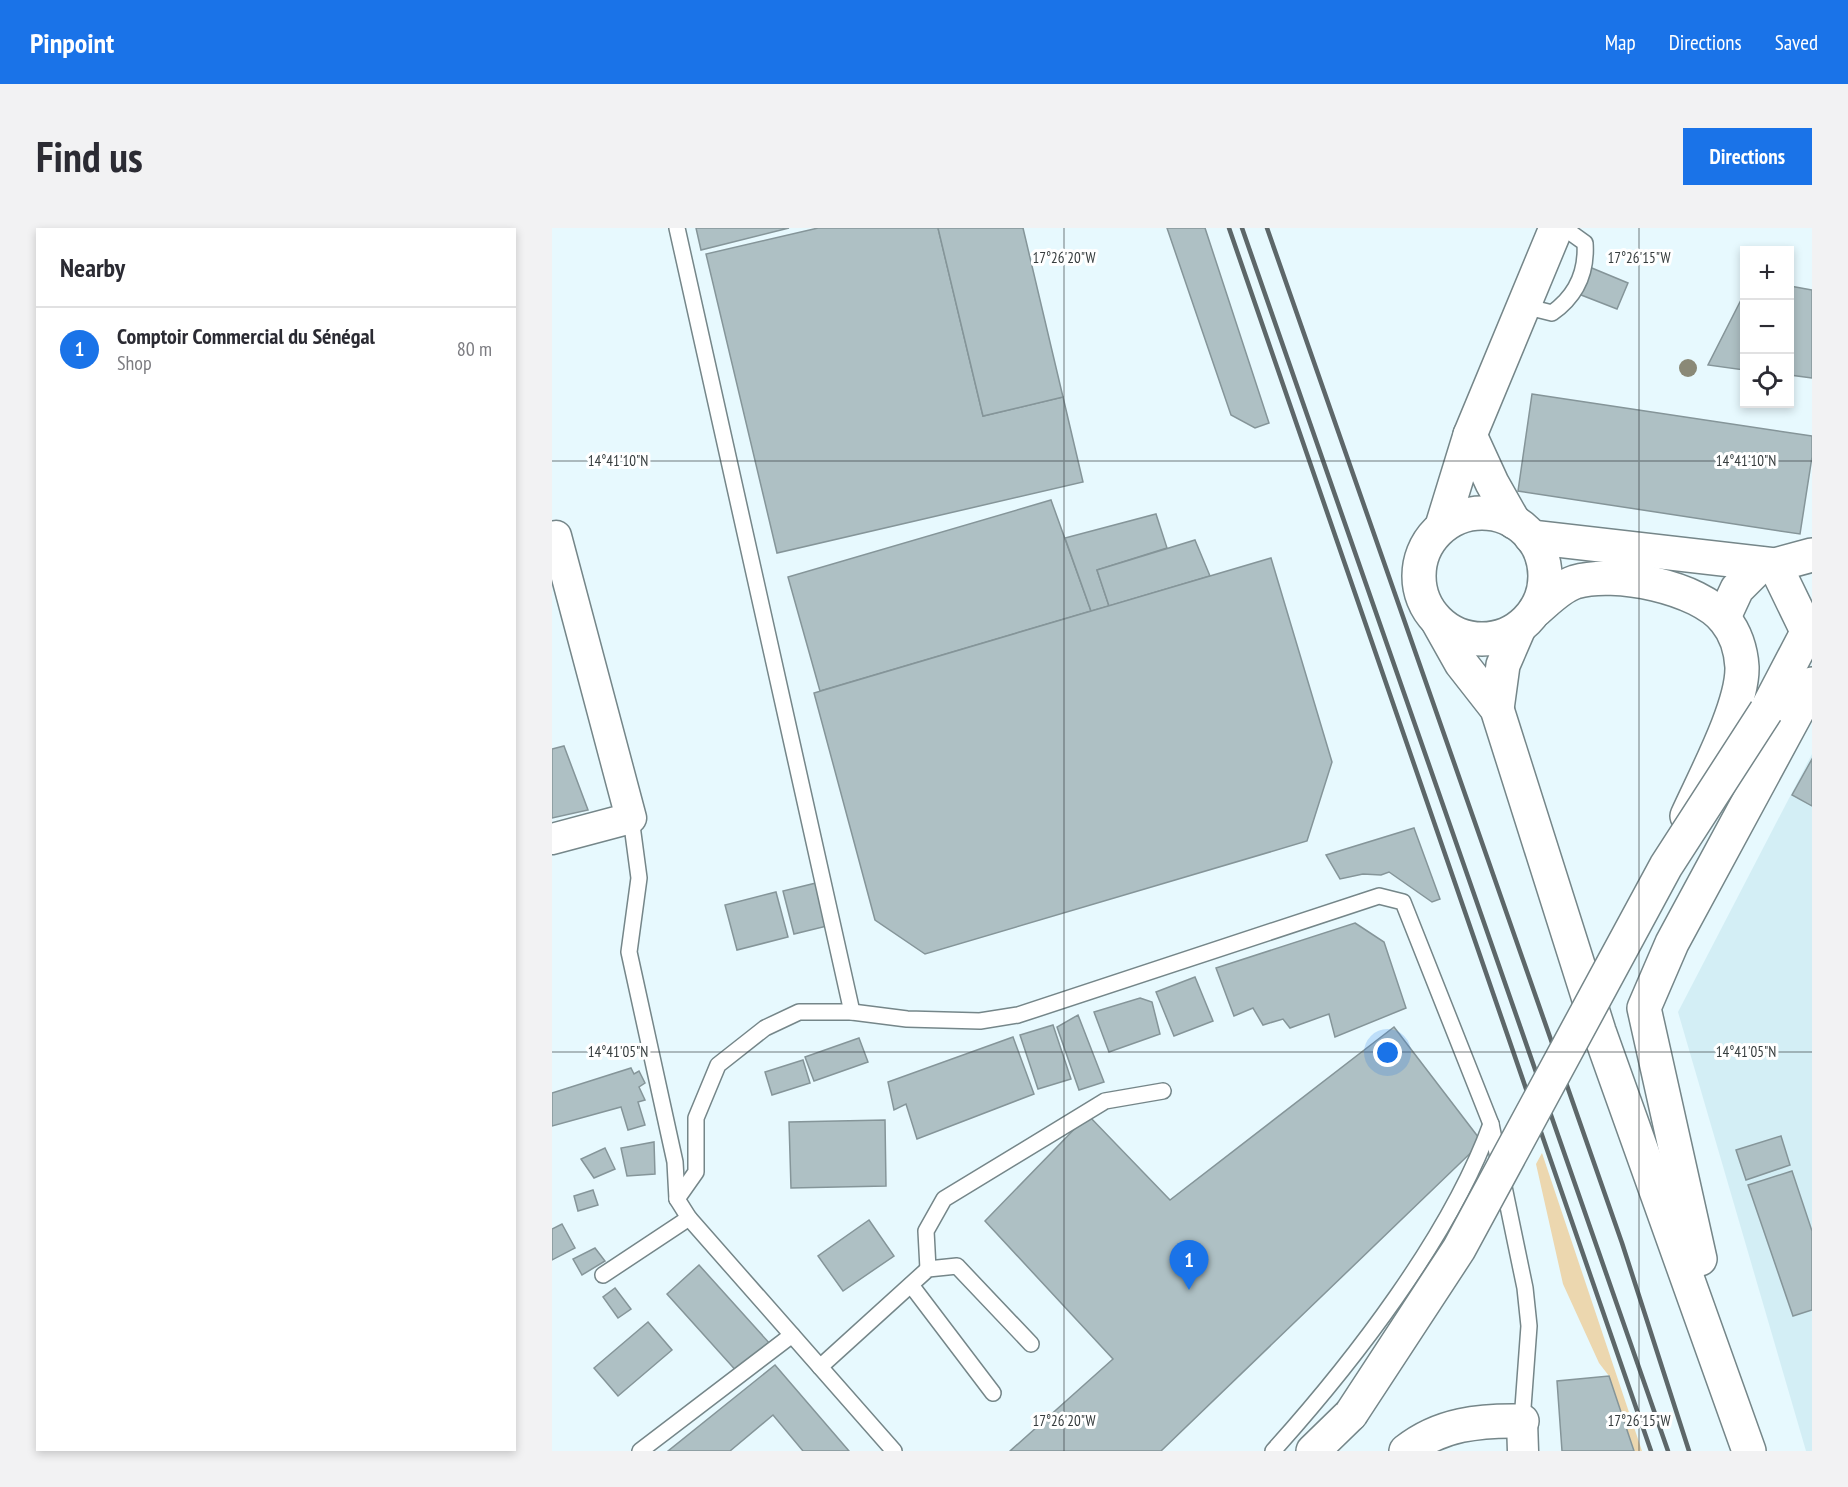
<!DOCTYPE html>
<html lang="en">
<head>
<meta charset="utf-8">
<style>
  :root { --surface:#fff; --page:#f2f2f3; --text:#2b2b33; --muted:#7c7c81; --line:#e1e1e2; --accent:#1a73e8 }
  body { margin:0; font-family:"PT Sans Narrow",sans-serif; background:var(--page); color:var(--text) }
  .controls { position:absolute; right:18px; top:18px; display:grid; overflow:hidden; border-radius:0px; box-shadow:0 3px 9px #0003 }
  .controls button { width:54px; height:54px; display:grid; place-items:center; padding:0; border:0; border-bottom:2px solid var(--line); background:var(--surface); color:var(--text); font:30px sans-serif }
  .you { position:absolute; left:836px; top:825px; width:21px; height:21px; margin:-15px; border:4px solid #fff; border-radius:50%; background:#1a73e8; box-shadow:0 0 0 9px #1a73e833 }
  .badge { display:grid; place-items:center; width:39px; height:39px; border-radius:50%; background:var(--accent); color:#fff; font-size:20px; font-weight:700 }
  .pin { position:absolute; translate:-50% -50px; filter:drop-shadow(0 2px 3px #0008) }
  .pin::after { content:''; position:absolute; top:32px; width:21px; height:18px; background:inherit; clip-path:polygon(0 0,100% 0,50% 100%) }
  .list { margin:0; padding:0; list-style:none }
  h2 { display:flex; justify-content:space-between; align-items:center; height:78px; margin:0; padding:0 24px; font-size:26px }
  h2 small { font-size:20px; font-weight:400; color:var(--muted) }
  .list li { display:grid; grid-template-columns:39px 1fr auto; gap:18px; align-items:center; box-sizing:border-box; height:84px; padding:0 24px; border-top:2px solid var(--line) }
  .list b { display:block; font-size:22px; white-space:nowrap }
  .list p { margin:0; font-size:20px; white-space:nowrap; color:var(--muted) }
  .list em { font-size:20px; font-style:normal; color:var(--muted) }
  .icon { flex:none; width:33px; height:33px; fill:none; stroke:currentColor; stroke-width:2; stroke-linecap:round; stroke-linejoin:round }
  .map { position:relative; flex:none; width:1260px; height:1223px; overflow:hidden; border-radius:0px }
  header { display:flex; align-items:center; gap:36px; box-sizing:border-box; height:84px; padding:0 30px; background:var(--accent); color:#fff }
  header strong { font-size:28px }
  nav { display:flex; gap:33px; margin-inline-start:auto; font-size:21px }
  .intro { display:flex; align-items:center; justify-content:space-between; box-sizing:border-box; height:144px; padding:0 36px }
  h1 { margin:0; font-size:42px }
  .button { padding:15px 27px; border-radius:0px; background:var(--accent); color:#fff; font-size:21px; font-weight:700 }
  main { display:flex; gap:36px; padding:0 36px }
  aside { flex:1; background:var(--surface); border-radius:0px; box-shadow:0 3px 9px #0003 }
  .map>svg:first-child { display:block }
  .built { fill:#d3eef5 }
  .green { fill:#ecd7af }
  .building { fill:#aec0c4; stroke:#859599; stroke-width:1.5 }
  .lines { fill:none; stroke-linecap:round; stroke-linejoin:round }
  .lane-casing { stroke:#758689; stroke-width:18 }
  .street-casing { stroke:#758689; stroke-width:33 }
  .secondary-casing { stroke:#758689; stroke-width:36 }
  .lane { stroke:#fff; stroke-width:15 }
  .street { stroke:#fff; stroke-width:30 }
  .secondary { stroke:#fff; stroke-width:33 }
  .rail { stroke:#5d6769; stroke-width:4.5 }
  .secondary-bridge-casing { stroke:#758689; stroke-width:36; stroke-linecap:butt }
  .secondary-bridge { stroke:#fff; stroke-width:33 }
  .tree { fill:#8a8977 }
  .ticks { fill:none; stroke:#353c3d; stroke-width:1.5; stroke-opacity:0.45 }
  .ticks-label { font-size:15px; text-anchor:middle; fill:#353c3d; stroke:#fff; stroke-width:6; stroke-linejoin:round; paint-order:stroke }
</style>
</head>
<body>
<header>
<strong>Pinpoint</strong>
<nav><a>Map</a><a>Directions</a><a>Saved</a></nav>
</header>
<div class="intro"><h1>Find us</h1><a class="button">Directions</a></div>
<main>
<aside>
<h2>Nearby<small></small></h2>
<ul class="list">
<li><span class="badge">1</span><div><b>Comptoir Commercial du Sénégal</b><p>Shop</p></div><em>80 m</em></li>
</ul>
</aside>
<div class="map">
<svg width="1260" height="1223" viewBox="0 0 1260 1223">
  <rect width="100%" height="100%" fill="#e7f9fe"/>
  <polygon class="built" points="1260,526 1260,1223 1254,1223 1126,784"/>
  <polygon class="green" points="990,925 1090,1223 1082,1223 1057,1148 1047,1135 1011,1056 984,936"/>
  <g class="building">
    <polygon points="144,0 237,0 149,22"/>
    <polygon points="266,0 386,0 431,188 511,169 531,254 225,325 154,26"/>
    <polygon points="386,0 471,0 511,169 431,188"/>
    <polygon points="615,0 653,0 717,195 703,200 679,187"/>
    <polygon points="1035,38 1076,55 1065,81 1024,65"/>
    <polygon points="1238,58 1260,62 1260,150 1238,147"/>
    <polygon points="1192,66 1192,142 1156,137"/>
    <polygon points="980,166 1260,208 1260,229 1248,306 966,263"/>
    <polygon points="499,272 539,383 268,463 236,349"/>
    <polygon points="604,286 615,320 545,342 557,378 539,383 513,310"/>
    <polygon points="643,312 658,348 557,378 545,342"/>
    <polygon points="719,330 780,534 755,613 373,726 323,692 262,465"/>
    <polygon points="12,518 36,582 0,590 0,521"/>
    <polygon points="1260,531 1260,578 1240,567"/>
    <polygon points="862,600 888,671 880,674 837,644 829,647 811,646 788,651 774,627"/>
    <polygon points="264,655 275,698 242,706 231,663"/>
    <polygon points="224,664 236,709 185,722 173,677"/>
    <polygon points="803,695 832,714 854,780 783,809 777,786 738,800 731,791 711,797 701,780 682,788 664,740"/>
    <polygon points="643,749 661,793 622,808 604,764"/>
    <polygon points="588,770 600,774 608,806 557,824 542,784"/>
    <polygon points="526,787 552,854 527,862 505,799"/>
    <polygon points="501,797 519,851 486,861 468,807"/>
    <polygon points="842,799 930,914 609,1223 458,1223 561,1131 433,993 536,887 618,972"/>
    <polygon points="461,809 482,866 365,911 354,876 342,882 336,854"/>
    <polygon points="307,810 316,834 262,853 253,829"/>
    <polygon points="251,832 258,855 220,867 213,844"/>
    <polygon points="79,840 82,846 87,843 93,855 87,859 93,872 86,874 93,897 76,902 69,879 0,898 0,865"/>
    <polygon points="333,892 334,958 239,960 237,894"/>
    <polygon points="1229,908 1238,937 1194,952 1184,922"/>
    <polygon points="102,914 103,946 75,948 69,920"/>
    <polygon points="53,920 63,941 42,950 29,931"/>
    <polygon points="1240,943 1260,1003 1260,1082 1241,1088 1196,957"/>
    <polygon points="41,962 46,977 26,983 22,968"/>
    <polygon points="317,992 342,1028 291,1063 266,1028"/>
    <polygon points="10,996 23,1020 0,1032 0,1001"/>
    <polygon points="43,1020 53,1033 30,1047 21,1031"/>
    <polygon points="147,1037 219,1117 187,1146 115,1066"/>
    <polygon points="63,1060 79,1081 66,1090 51,1069"/>
    <polygon points="96,1094 120,1122 66,1168 42,1140"/>
    <polygon points="223,1137 297,1223 251,1223 221,1187 178,1223 116,1223"/>
    <polygon points="1057,1148 1082,1223 1010,1223 1005,1153"/>
  </g>
  <g class="lines">
    <defs>
      <g id="lane">
        <polyline points="125,0 300,784"/>
        <path d="M972,78L1000,85C1024,68 1035,45 1033,15L1012,0"/>
        <polyline points="79,590 87,650 77,724 123,934 125,971 137,990 342,1223"/>
        <polyline points="125,971 144,944 144,890 166,837 213,800 247,784 300,784 355,791 428,793 466,787 827,668 851,674 939,896 973,1060 977,1098 970,1193"/>
        <polyline points="376,1041 374,1003 392,971 553,873 611,863"/>
        <polyline points="51,1047 137,990"/>
        <polyline points="359,1057 441,1165"/>
        <polyline points="268,1139 376,1041 405,1038 479,1116"/>
        <polyline points="88,1223 240,1107"/>
        <path d="M721,1223C801,1134 898,1009 939,896"/>
      </g>
      <g id="street">
        <polyline points="0,309 4,308 79,590 0,611"/>
        <polyline points="970,1193 971,1223"/>
      </g>
      <g id="secondary">
        <polyline points="918,207 940,255 962,294"/>
        <circle cx="930" cy="348" r="63"/>
        <polyline points="890,298 918,207 1004,0"/>
        <polyline points="979,309 1223,337 1260,327"/>
        <polyline points="1223,337 1255,403"/>
        <path d="M983,383C995,373 1008,359 1023,354C1062,342 1147,359 1173,392C1183,404 1189,422 1190,439C1191,478 1152,550 1135,588"/>
        <polyline points="1172,389 1185,361 1210,336"/>
        <polyline points="886,394 909,435 945,481 1047,803 1197,1223"/>
        <polyline points="945,481 951,437 967,400"/>
        <polyline points="1214,483 1260,395"/>
        <polyline points="1148,1031 1092,780 1120,715 1260,456"/>
        <polyline points="761,1223 799,1186"/>
        <path d="M854,1223C888,1196 928,1192 970,1193"/>
      </g>
    </defs>
    <use href="#lane" class="lane-casing"/>
    <use href="#street" class="street-casing"/>
    <use href="#secondary" class="secondary-casing"/>
    <use href="#lane" class="lane"/>
    <use href="#street" class="street"/>
    <use href="#secondary" class="secondary"/>
    <g class="rail">
      <polyline points="677,0 1099,1223"/>
      <polyline points="690,0 1116,1223"/>
      <polyline points="715,0 1070,1015 1137,1223"/>
    </g>
    <defs>
      <polyline id="secondary-bridge" points="799,1186 907,1021 1114,638 1214,483"/>
    </defs>
    <use href="#secondary-bridge" class="secondary-bridge-casing"/>
    <use href="#secondary-bridge" class="secondary-bridge"/>
  </g>
  <circle class="tree" cx="1136" cy="140" r="9"/>
  <path class="ticks" d="M512,0V1223M1087,0V1223M0,233H1260M0,824H1260"/>
  <g class="ticks-label">
    <text x="512" y="35">17°26'20"W</text>
    <text x="1087" y="35">17°26'15"W</text>
    <text x="66" y="238">14°41'10"N</text>
    <text x="1194" y="238">14°41'10"N</text>
    <text x="66" y="829">14°41'05"N</text>
    <text x="1194" y="829">14°41'05"N</text>
    <text x="512" y="1198">17°26'20"W</text>
    <text x="1087" y="1198">17°26'15"W</text>
  </g>
</svg>
<div class="controls">
<button>+</button>
<button>−</button>
<button><svg class="icon" aria-label="locate" viewBox="0 0 24 24"><circle cx="12" cy="12" r="6"/><path d="M12 2v4M12 18v4M2 12h4M18 12h4"/></svg></button>
</div>
<div class="you"></div>
<div class="pin badge" style="left:637px;top:1062px">1</div>
</div>
</main>
</body>
</html>
